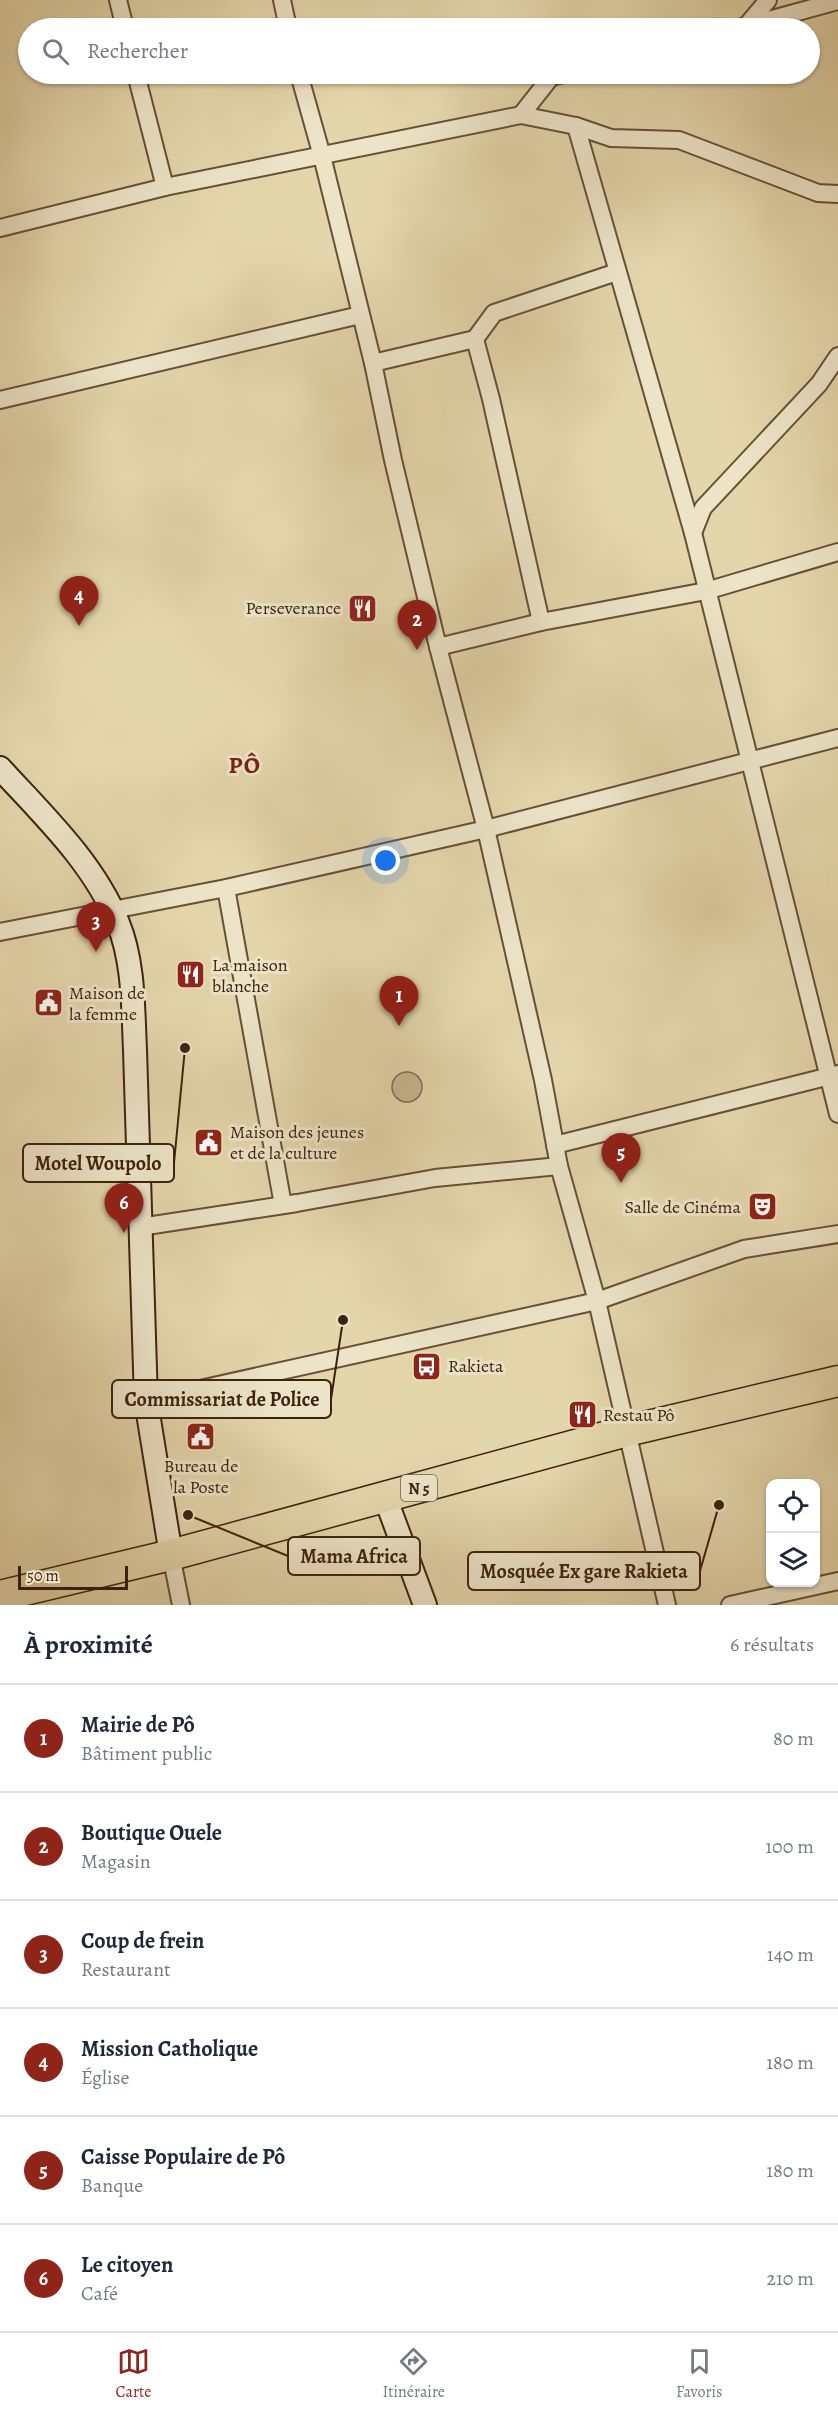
<!DOCTYPE html>
<html lang="fr">
<head>
<meta charset="utf-8">
<style>
  :root { --surface:#fff; --page:#f2f2f3; --text:#1f2937; --muted:#747a83; --line:#e0e1e3; --accent:#8f2418 }
  body { margin:0; font-family:Alegreya,serif; background:var(--page); color:var(--text) }
  .controls { position:absolute; right:18px; bottom:18px; display:grid; overflow:hidden; border-radius:12px; box-shadow:0 2px 4px #0004 }
  .controls button { width:54px; height:54px; display:grid; place-items:center; padding:0; border:0; border-bottom:2px solid var(--line); background:var(--surface); color:var(--text); font:30px sans-serif }
  .scale { position:absolute; left:18px; bottom:15px; width:110px; box-sizing:border-box; padding-left:6px; border:3px solid #3e2210; border-top:0; font-size:16px; line-height:21px; white-space:nowrap; color:#3e2210; -webkit-text-stroke:4px #ede4c8; paint-order:stroke }
  .you { position:absolute; left:386px; top:861px; width:21px; height:21px; margin:-15px; border:4px solid #fff; border-radius:50%; background:#1a73e8; box-shadow:0 0 0 9px #1a73e833 }
  .badge { display:grid; place-items:center; width:39px; height:39px; border-radius:50%; background:var(--accent); color:#fff; font-size:20px; font-weight:700 }
  .pin { position:absolute; translate:-50% -50px; filter:drop-shadow(0 2px 3px #0008) }
  .pin::after { content:''; position:absolute; top:32px; width:21px; height:18px; background:inherit; clip-path:polygon(0 0,100% 0,50% 100%) }
  .list { margin:0; padding:0; list-style:none }
  h2 { display:flex; justify-content:space-between; align-items:center; height:78px; margin:0; padding:0 24px; font-size:26px }
  h2 small { font-size:20px; font-weight:400; color:var(--muted) }
  .list li { display:grid; grid-template-columns:39px 1fr auto; gap:18px; align-items:center; box-sizing:border-box; height:108px; padding:0 24px; border-top:2px solid var(--line) }
  .list b { display:block; font-size:22px; white-space:nowrap }
  .list p { margin:0; font-size:20px; white-space:nowrap; color:var(--muted) }
  .list em { font-size:20px; font-style:normal; color:var(--muted) }
  .icon { flex:none; width:33px; height:33px; fill:none; stroke:currentColor; stroke-width:2; stroke-linecap:round; stroke-linejoin:round }
  .map { position:relative; flex:none; width:838px; height:1605px; overflow:hidden }
  .search { position:absolute; background:var(--surface); box-shadow:0 2px 4px #0004; left:18px; right:18px; top:18px; height:66px; display:flex; align-items:center; gap:15px; box-sizing:border-box; padding:0 21px; border-radius:33px; color:var(--muted); font-size:22px }
  .sheet { height:726px; background:var(--surface) }
  nav { display:flex; justify-content:space-around; align-items:center; box-sizing:border-box; height:84px; border-top:2px solid var(--line); background:var(--surface); font-size:16px; color:var(--muted) }
  nav a { display:grid; justify-items:center; gap:3px }
  nav .on { color:var(--accent) }
  .map>svg:first-child { display:block }
  .green { fill:#c8b791; stroke:#836c50; stroke-width:1.5 }
  .lines { fill:none; stroke-linecap:round; stroke-linejoin:round }
  .street-casing { stroke:#684f37; stroke-width:20 }
  .secondary-casing { stroke:#3e2210; stroke-width:26 }
  .highway-casing { stroke:#3e2210; stroke-width:33 }
  .street { stroke:#ede4c8; stroke-width:16 }
  .secondary { stroke:#ede4c8; stroke-width:22 }
  .highway { stroke:#e4d6ab; stroke-width:30 }
  .labels { text-anchor:middle; stroke-width:6; stroke-linejoin:round; paint-order:stroke }
  .shield { fill:#ede4c8; stroke:#725c47; stroke-width:1.5 }
  .shield-label { font-size:16px; font-weight:bold; fill:#3e2210 }
  .poi-label { font-size:18px; fill:#3e2210; stroke:#ede4c8; text-anchor:start }
  .district-label { font-size:24px; font-weight:bold; letter-spacing:1.5px; fill:#7a1f14; stroke:#ede4c8 }
  .leader { fill:none; stroke:#3e2210; stroke-width:2 }
  .callout-dot { fill:#3e2210; stroke:#ede4c8; stroke-width:2 }
  .callout { fill:#ede4c8; stroke:#3e2210; stroke-width:2 }
  .callout-label { font-size:20px; text-anchor:middle; font-weight:bold; fill:#3e2210 }
</style>
</head>
<body>
<div class="map">
<svg width="838" height="1605" viewBox="0 0 838 1605">
  <rect width="100%" height="100%" fill="#e4d6ab"/>
  <filter id="stains"><feTurbulence type="fractalNoise" baseFrequency=".00333" numOctaves="4"/><feColorMatrix values="0 0 0 0 .2 0 0 0 0 .09 0 0 0 0 .02 0 0 0 .5 -.17"/></filter>
  <radialGradient id="worn" r=".72"><stop offset=".6" stop-color="#630" stop-opacity="0"/><stop offset="1" stop-color="#630" stop-opacity=".3"/></radialGradient>
  <circle class="green" cx="407" cy="1087" r="15"/>
  <g class="lines">
    <defs>
      <g id="street">
        <polyline points="118,0 125,28"/>
        <polyline points="282,0 288,28"/>
        <polyline points="747,25 768,0"/>
        <polyline points="739,28 838,1"/>
        <polyline points="136,74 165,187"/>
        <polyline points="299,74 322,156 373,363 393,460 438,647 486,829 543,1080 559,1166 597,1301 667,1605"/>
        <polyline points="617,74 629,74"/>
        <polyline points="521,115 551,77 563,74"/>
        <polyline points="576,126 693,533 838,1114"/>
        <polyline points="0,228 165,187 521,115 576,126 611,138 679,140 818,193 838,194"/>
        <polyline points="475,339 491,399 541,622"/>
        <polyline points="373,363 475,339 494,313 617,272"/>
        <polyline points="0,400 360,315"/>
        <polyline points="693,533 703,508 819,384 838,356"/>
        <polyline points="438,647 541,622 706,591 838,552"/>
        <polyline points="226,888 283,1205"/>
        <polyline points="0,932 226,888 486,829 838,738"/>
        <polyline points="555,1145 838,1074"/>
        <polyline points="140,1227 297,1203 435,1178 559,1166"/>
        <polyline points="146,1401 597,1301 744,1249 838,1234"/>
        <polyline points="171,1555 181,1605"/>
        <polyline points="730,1605 838,1581"/>
      </g>
      <g id="secondary">
        <path d="M0,768C43,815 94,863 118,923C134,962 133,1009 135,1050L146,1401L171,1555"/>
        <polyline points="385,1497 425,1605"/>
      </g>
      <polyline id="highway" points="0,1596 171,1555 627,1431 838,1381"/>
    </defs>
    <use href="#street" class="street-casing"/>
    <use href="#secondary" class="secondary-casing"/>
    <use href="#highway" class="highway-casing"/>
    <use href="#street" class="street"/>
    <use href="#secondary" class="secondary"/>
    <use href="#highway" class="highway"/>
  </g>
  <defs>
    <symbol id="restaurant-square" viewBox="-11 -11 22 22"><rect x="-9" y="-9" width="18" height="18" rx="4" fill="#8f2418" stroke="#ede4c8"/><path d="M-5-6h1v4h1v-4h1v4h1v-4h1v5L-1.5 .5V6h-2V.5L-5-1ZM5-6V6H3V1.5H1.5Q1.5-4 5-6Z" fill="#fff"/></symbol>
    <symbol id="civic-square" viewBox="-11 -11 22 22"><rect x="-9" y="-9" width="18" height="18" rx="4" fill="#8f2418" stroke="#ede4c8"/><path d="M-.6-6.5H3V-4.5H.6V-3L4-1V1h2V6H-6V1h2V-1L-.6-3ZM-1.2 2.5V6h2.4V2.5Z" fill="#fff"/></symbol>
    <symbol id="theatre-square" viewBox="-11 -11 22 22"><rect x="-9" y="-9" width="18" height="18" rx="4" fill="#8f2418" stroke="#ede4c8"/><path d="M-5-5.5Q0-4 5-5.5V0Q5 5 0 6Q-5 5-5 0ZM-3.3-2.5H-1v1.5H-3.3ZM1-2.5H3.3v1.5H1ZM-2.8 1Q0 5.5 2.8 1Z" fill="#fff"/></symbol>
    <symbol id="bus-square" viewBox="-11 -11 22 22"><rect x="-9" y="-9" width="18" height="18" rx="4" fill="#8f2418" stroke="#ede4c8"/><path d="M-5-6H5V4H4V6H2V4H-2V6H-4V4H-5ZM-3.5-4V0h7V-4ZM-3.5 1.2v1.5H-2V1.2ZM2 1.2v1.5H3.5V1.2Z" fill="#fff"/></symbol>
  </defs>
  <g fill-rule="evenodd">
    <use href="#restaurant-square" x="346" y="592" width="33" height="33"/>
    <use href="#restaurant-square" x="174" y="958" width="33" height="33"/>
    <use href="#civic-square" x="32" y="986" width="33" height="33"/>
    <use href="#civic-square" x="192" y="1126" width="33" height="33"/>
    <use href="#theatre-square" x="746" y="1190" width="33" height="33"/>
    <use href="#bus-square" x="410" y="1350" width="33" height="33"/>
    <use href="#restaurant-square" x="566" y="1398" width="33" height="33"/>
    <use href="#civic-square" x="184" y="1420" width="33" height="33"/>
  </g>
  <g class="labels">
    <rect class="shield" x="401" y="1475" width="36" height="26" rx="4.5"/>
    <g class="shield-label">
      <text x="419" y="1494">N 5</text>
    </g>
    <g class="poi-label">
      <text x="341" y="614" text-anchor="end">Perseverance</text>
      <text x="212" y="971">La maison<tspan x="212" dy="21">blanche</tspan></text>
      <text x="69" y="999">Maison de<tspan x="69" dy="21">la femme</tspan></text>
      <text x="230" y="1138">Maison des jeunes<tspan x="230" dy="21">et de la culture</tspan></text>
      <text x="741" y="1213" text-anchor="end">Salle de Cinéma</text>
      <text x="448" y="1372">Rakieta</text>
      <text x="603" y="1421">Restau Pô</text>
      <text x="201" y="1472" text-anchor="middle">Bureau de<tspan x="201" dy="21">la Poste</tspan></text>
    </g>
    <g class="district-label">
      <text x="245" y="773">PÔ</text>
    </g>
  </g>
  <path class="leader" d="M185 1048L174 1163M343 1320L331 1399M188 1515L288 1556M719 1505L700 1571"/>
  <g class="callout-dot">
    <circle cx="185" cy="1048" r="6"/>
    <circle cx="343" cy="1320" r="6"/>
    <circle cx="188" cy="1515" r="6"/>
    <circle cx="719" cy="1505" r="6"/>
  </g>
  <g class="callout">
    <rect x="23" y="1144" width="151" height="38" rx="6"/>
    <rect x="112" y="1380" width="219" height="38" rx="6"/>
    <rect x="288" y="1537" width="132" height="38" rx="6"/>
    <rect x="468" y="1552" width="232" height="38" rx="6"/>
  </g>
  <g class="callout-label">
    <text x="98" y="1170">Motel Woupolo</text>
    <text x="222" y="1406">Commissariat de Police</text>
    <text x="354" y="1563">Mama Africa</text>
    <text x="584" y="1578">Mosquée Ex gare Rakieta</text>
  </g>
  <rect width="100%" height="100%" filter="url(#stains)"/>
  <rect width="100%" height="100%" fill="url(#worn)"/>
</svg>
<div class="controls">
<button><svg class="icon" aria-label="locate" viewBox="0 0 24 24"><circle cx="12" cy="12" r="6"/><path d="M12 2v4M12 18v4M2 12h4M18 12h4"/></svg></button>
<button><svg class="icon" aria-label="layers" viewBox="0 0 24 24"><path d="M12 4l9 5-9 5-9-5zM3 14l9 5 9-5"/></svg></button>
</div>
<div class="scale">50 m</div>
<div class="you"></div>
<div class="pin badge" style="left:399px;top:1026px">1</div>
<div class="pin badge" style="left:417px;top:650px">2</div>
<div class="pin badge" style="left:96px;top:952px">3</div>
<div class="pin badge" style="left:79px;top:626px">4</div>
<div class="pin badge" style="left:621px;top:1183px">5</div>
<div class="pin badge" style="left:124px;top:1233px">6</div>
<div class="search"><svg class="icon" aria-label="search" viewBox="0 0 24 24"><circle cx="10" cy="10" r="6"/><path d="M15 15l6 6"/></svg>Rechercher</div>
</div>
<section class="sheet">
<h2>À proximité<small>6 résultats</small></h2>
<ul class="list">
<li><span class="badge">1</span><div><b>Mairie de Pô</b><p>Bâtiment public</p></div><em>80 m</em></li>
<li><span class="badge">2</span><div><b>Boutique Ouele</b><p>Magasin</p></div><em>100 m</em></li>
<li><span class="badge">3</span><div><b>Coup de frein</b><p>Restaurant</p></div><em>140 m</em></li>
<li><span class="badge">4</span><div><b>Mission Catholique</b><p>Église</p></div><em>180 m</em></li>
<li><span class="badge">5</span><div><b>Caisse Populaire de Pô</b><p>Banque</p></div><em>180 m</em></li>
<li><span class="badge">6</span><div><b>Le citoyen</b><p>Café</p></div><em>210 m</em></li>
</ul>
</section>
<nav>
<a class="on"><svg class="icon" aria-label="map" viewBox="0 0 24 24"><path d="M3 6l6-2 6 2 6-2v14l-6 2-6-2-6 2zM9 4v14M15 6v14"/></svg>Carte</a>
<a><svg class="icon" aria-label="directions" viewBox="0 0 24 24"><path d="M12 3l9 9-9 9-9-9zM9 14v-3h6M13 9l2 2-2 2"/></svg>Itinéraire</a>
<a><svg class="icon" aria-label="saved" viewBox="0 0 24 24"><path d="M7 4h10v16l-5-4-5 4z"/></svg>Favoris</a>
</nav>
</body>
</html>
